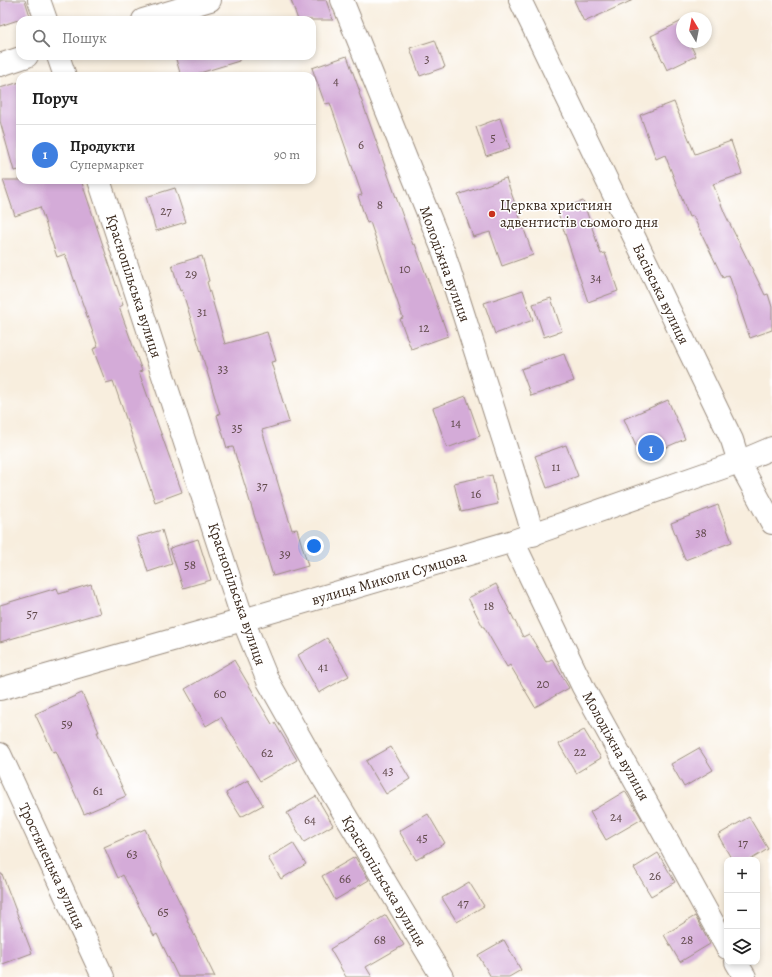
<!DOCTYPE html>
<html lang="uk">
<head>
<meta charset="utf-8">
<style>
  :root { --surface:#fff; --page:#f2f2f2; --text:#222; --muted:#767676; --line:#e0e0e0; --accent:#db2777 }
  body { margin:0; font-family:Alegreya,serif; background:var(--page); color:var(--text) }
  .controls { position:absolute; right:12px; bottom:12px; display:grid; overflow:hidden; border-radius:8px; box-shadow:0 2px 6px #0003 }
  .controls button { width:36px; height:36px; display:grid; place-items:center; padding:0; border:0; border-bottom:1px solid var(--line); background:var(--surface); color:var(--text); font:20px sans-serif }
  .compass { position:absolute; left:676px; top:12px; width:36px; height:36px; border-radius:50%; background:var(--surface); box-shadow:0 2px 6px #0003; rotate:350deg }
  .you { position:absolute; left:314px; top:546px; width:14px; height:14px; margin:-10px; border:3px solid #fff; border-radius:50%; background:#1a73e8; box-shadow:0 0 0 6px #1a73e833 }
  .badge { display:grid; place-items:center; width:26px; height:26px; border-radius:50%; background:var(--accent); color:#fff; font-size:13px; font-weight:700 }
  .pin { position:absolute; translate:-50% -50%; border:2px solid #fff; box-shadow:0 1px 4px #0006 }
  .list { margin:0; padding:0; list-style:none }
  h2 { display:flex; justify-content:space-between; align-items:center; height:52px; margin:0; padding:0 16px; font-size:17px }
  h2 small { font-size:13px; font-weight:400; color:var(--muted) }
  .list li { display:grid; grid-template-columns:26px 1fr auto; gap:12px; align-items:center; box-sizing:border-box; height:60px; padding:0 16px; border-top:1px solid var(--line) }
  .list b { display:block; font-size:15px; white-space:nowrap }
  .list p { margin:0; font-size:13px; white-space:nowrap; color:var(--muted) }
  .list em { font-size:13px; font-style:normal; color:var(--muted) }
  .icon { flex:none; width:22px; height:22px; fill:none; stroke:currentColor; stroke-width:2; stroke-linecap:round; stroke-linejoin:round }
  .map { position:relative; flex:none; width:772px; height:977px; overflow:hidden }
  .search { position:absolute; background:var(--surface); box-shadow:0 2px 6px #0003; left:16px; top:16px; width:300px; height:44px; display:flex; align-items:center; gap:10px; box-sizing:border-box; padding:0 14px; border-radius:12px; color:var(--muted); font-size:15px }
  .panel { position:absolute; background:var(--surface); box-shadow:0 2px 6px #0003; left:16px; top:72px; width:300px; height:112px; border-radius:12px }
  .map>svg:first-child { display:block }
  .building { fill:#d4abd8 }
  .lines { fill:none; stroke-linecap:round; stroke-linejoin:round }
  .street-casing { stroke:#9a8c7e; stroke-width:24 }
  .secondary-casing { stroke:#9a8c7e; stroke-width:24 }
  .street { stroke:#fff; stroke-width:22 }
  .secondary { stroke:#fff; stroke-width:22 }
  .poi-dot { fill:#c8321e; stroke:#fff; stroke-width:1.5 }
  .labels { text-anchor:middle; stroke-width:3; stroke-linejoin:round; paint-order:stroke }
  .number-label { font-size:13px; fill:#614a4c }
  .poi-label { font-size:15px; fill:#3b2a1e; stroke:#fff; text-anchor:start }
  .street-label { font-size:15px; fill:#3b2a1e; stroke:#fff }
</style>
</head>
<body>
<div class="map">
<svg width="772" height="977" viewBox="0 0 772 977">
  <rect width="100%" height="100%" fill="#fff"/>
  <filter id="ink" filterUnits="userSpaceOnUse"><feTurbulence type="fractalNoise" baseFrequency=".025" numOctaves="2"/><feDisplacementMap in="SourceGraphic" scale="8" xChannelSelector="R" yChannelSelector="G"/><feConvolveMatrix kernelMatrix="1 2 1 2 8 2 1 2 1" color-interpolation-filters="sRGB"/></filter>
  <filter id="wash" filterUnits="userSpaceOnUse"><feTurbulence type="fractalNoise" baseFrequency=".012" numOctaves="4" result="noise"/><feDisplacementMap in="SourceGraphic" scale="16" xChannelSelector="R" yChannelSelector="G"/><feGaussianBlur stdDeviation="0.9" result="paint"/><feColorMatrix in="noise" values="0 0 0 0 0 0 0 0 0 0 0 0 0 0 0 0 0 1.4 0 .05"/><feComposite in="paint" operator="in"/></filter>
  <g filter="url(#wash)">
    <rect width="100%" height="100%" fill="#f8eede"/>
    <g id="blocks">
      <g class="building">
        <polygon points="0,0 25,0 30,16 0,26"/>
        <polygon points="291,0 326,0 333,20 298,20"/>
        <polygon points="574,0 633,0 584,22"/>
        <polygon points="682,21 682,42 689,42 696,56 667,70 651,36"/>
        <polygon points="435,40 445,67 420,76 410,48"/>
        <polygon points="175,56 239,56 239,61 190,76 181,76"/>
        <polygon points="347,56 360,92 359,93 413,245 415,244 448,336 411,349 400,319 403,318 370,222 367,223 358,196 362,195 330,103 325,104 312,68"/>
        <polygon points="20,82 20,170 14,171 0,121 0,88"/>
        <polygon points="674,102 695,154 731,141 742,174 713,184 725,214 765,295 768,294 772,307 772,330 750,338 729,275 723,278 693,216 689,217 665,155 656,159 640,115"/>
        <polygon points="500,118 510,148 486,156 476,127"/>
        <polygon points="506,178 533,255 502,266 490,232 473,237 458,195"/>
        <polygon points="3,180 81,180 123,305 119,307 142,371 139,372 182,492 155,502 113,381 106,383 93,349 98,347 65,254 57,257 40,207 15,216"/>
        <polygon points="175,188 186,222 156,231 146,197"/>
        <polygon points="583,201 601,254 605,253 618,291 588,302 557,210"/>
        <polygon points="202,256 209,281 207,282 225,344 267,332 276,361 271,362 289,422 262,430 292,530 297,529 308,566 273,576 233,447 227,448 217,415 220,414 182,290 180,291 172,265"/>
        <polygon points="523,290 533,320 495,334 484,303"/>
        <polygon points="551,298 562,331 544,337 533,304"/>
        <polygon points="564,354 574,381 531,396 521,369"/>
        <polygon points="466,396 480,436 447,448 433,408"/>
        <polygon points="668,400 685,439 641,458 624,419"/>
        <polygon points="566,445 578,476 547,488 535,456"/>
        <polygon points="492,475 498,504 461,512 454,483"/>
        <polygon points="718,505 732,542 685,560 671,523"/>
        <polygon points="162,530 172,564 148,572 137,537"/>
        <polygon points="198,539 211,580 183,588 170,548"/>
        <polygon points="91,584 100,613 0,642 0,605 57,588 59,594"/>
        <polygon points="496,584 523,637 529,634 546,662 552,659 569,688 535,707 510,665 507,667 484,627 483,627 468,598"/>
        <polygon points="327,638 349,676 319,693 298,655"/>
        <polygon points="234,660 272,724 275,723 297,760 260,781 221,717 206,726 185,689"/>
        <polygon points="82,693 99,732 97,732 126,796 84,814 56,751 53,752 35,714"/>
        <polygon points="584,730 601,758 576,773 559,744"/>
        <polygon points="391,747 410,779 386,794 366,761"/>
        <polygon points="699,748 713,770 684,787 671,764"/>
        <polygon points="248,780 263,805 241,817 226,793"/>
        <polygon points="625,791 642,819 606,840 590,812"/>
        <polygon points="316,796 333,825 304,842 287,813"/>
        <polygon points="428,814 445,843 416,860 399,831"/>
        <polygon points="749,817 768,849 750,860 732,860 718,835"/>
        <polygon points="145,829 164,870 188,919 187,920 215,977 178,977 157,934 154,936 123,875 118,878 104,847"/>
        <polygon points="293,843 306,864 281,879 268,858"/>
        <polygon points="658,853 675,882 651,896 634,868"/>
        <polygon points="355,857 369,880 335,900 322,876"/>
        <polygon points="0,874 2,874 32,953 0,965"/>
        <polygon points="469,882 484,906 457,922 442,898"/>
        <polygon points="386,915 404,945 366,967 372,977 346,977 330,949"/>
        <polygon points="695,916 710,944 680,962 664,935"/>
        <polygon points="504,940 521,970 509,977 491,977 478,955"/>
      </g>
    </g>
  </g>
  <g filter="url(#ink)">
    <use href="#blocks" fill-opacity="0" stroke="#9a8c7e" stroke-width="1"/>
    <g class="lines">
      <defs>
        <g id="street">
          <polyline points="39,0 46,20"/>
          <polyline points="342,0 444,253 528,517 533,535"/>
          <polyline points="520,0 732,440 739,462 772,523"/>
          <polyline points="143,20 210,0"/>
          <polyline points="58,56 65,76"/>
          <polyline points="0,65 27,56"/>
          <polyline points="99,180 243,620 268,681 320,773 442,977"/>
          <polyline points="513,541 583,687 727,948"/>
          <polyline points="0,754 103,977"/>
          <polyline points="736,962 745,977"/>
        </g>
        <polyline id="secondary" points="0,689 243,620 513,541 739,462 772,448"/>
      </defs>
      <use href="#street" class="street-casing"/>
      <use href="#secondary" class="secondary-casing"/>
      <use href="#street" class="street"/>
      <use href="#secondary" class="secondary"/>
    </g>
  </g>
  <circle class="poi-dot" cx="492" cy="214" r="4"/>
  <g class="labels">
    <g class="number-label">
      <text x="427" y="63">3</text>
      <text x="336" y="85">4</text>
      <text x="493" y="142">5</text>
      <text x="361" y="149">6</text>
      <text x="380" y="209">8</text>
      <text x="166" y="215">27</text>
      <text x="405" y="273">10</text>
      <text x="191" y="278">29</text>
      <text x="596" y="282">34</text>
      <text x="202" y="316">31</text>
      <text x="424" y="332">12</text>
      <text x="223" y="373">33</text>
      <text x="456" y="427">14</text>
      <text x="237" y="432">35</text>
      <text x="556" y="471">11</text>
      <text x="262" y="490">37</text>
      <text x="476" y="498">16</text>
      <text x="701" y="537">38</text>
      <text x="285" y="558">39</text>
      <text x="190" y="569">58</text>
      <text x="489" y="610">18</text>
      <text x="32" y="618">57</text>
      <text x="323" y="671">41</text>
      <text x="543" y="688">20</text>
      <text x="220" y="698">60</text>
      <text x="67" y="728">59</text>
      <text x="580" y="756">22</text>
      <text x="267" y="757">62</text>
      <text x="388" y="775">43</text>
      <text x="98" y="795">61</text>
      <text x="616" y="821">24</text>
      <text x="310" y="824">64</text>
      <text x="422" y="842">45</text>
      <text x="743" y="847">17</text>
      <text x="132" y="858">63</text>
      <text x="655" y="880">26</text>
      <text x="345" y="883">66</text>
      <text x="463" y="907">47</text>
      <text x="163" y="916">65</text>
      <text x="380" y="944">68</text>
      <text x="687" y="944">28</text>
    </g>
    <g class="poi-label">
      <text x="500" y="210">Церква християн<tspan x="500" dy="17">адвентистів сьомого дня</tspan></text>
    </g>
    <g class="street-label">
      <text transform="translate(445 264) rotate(70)" y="5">Молодіжна вулиця</text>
      <text transform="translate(134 286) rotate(72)" y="5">Краснопільська вулиця</text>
      <text transform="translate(661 294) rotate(64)" y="5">Басівська вулиця</text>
      <text transform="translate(389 578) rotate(-16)" y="5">вулиця Миколи Сумцова</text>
      <text transform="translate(237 594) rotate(71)" y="5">Краснопільська вулиця</text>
      <text transform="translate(616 746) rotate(61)" y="5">Молодіжна вулиця</text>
      <text transform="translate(52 866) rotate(65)" y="5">Тростянецька вулиця</text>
      <text transform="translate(384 881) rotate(59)" y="5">Краснопільська вулиця</text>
    </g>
  </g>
</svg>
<div class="controls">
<button>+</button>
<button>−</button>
<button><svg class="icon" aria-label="layers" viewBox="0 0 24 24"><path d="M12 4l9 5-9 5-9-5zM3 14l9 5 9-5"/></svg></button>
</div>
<svg class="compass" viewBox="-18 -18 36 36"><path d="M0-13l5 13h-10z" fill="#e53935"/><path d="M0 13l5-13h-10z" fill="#767676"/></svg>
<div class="you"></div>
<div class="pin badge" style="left:651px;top:448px;background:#3f7fe0">1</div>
<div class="search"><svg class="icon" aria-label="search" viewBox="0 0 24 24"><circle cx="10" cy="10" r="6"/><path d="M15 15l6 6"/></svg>Пошук</div>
<section class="panel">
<h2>Поруч<small></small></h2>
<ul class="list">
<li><span class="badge" style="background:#3f7fe0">1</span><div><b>Продукти</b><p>Супермаркет</p></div><em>90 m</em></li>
</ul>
</section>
</div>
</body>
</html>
